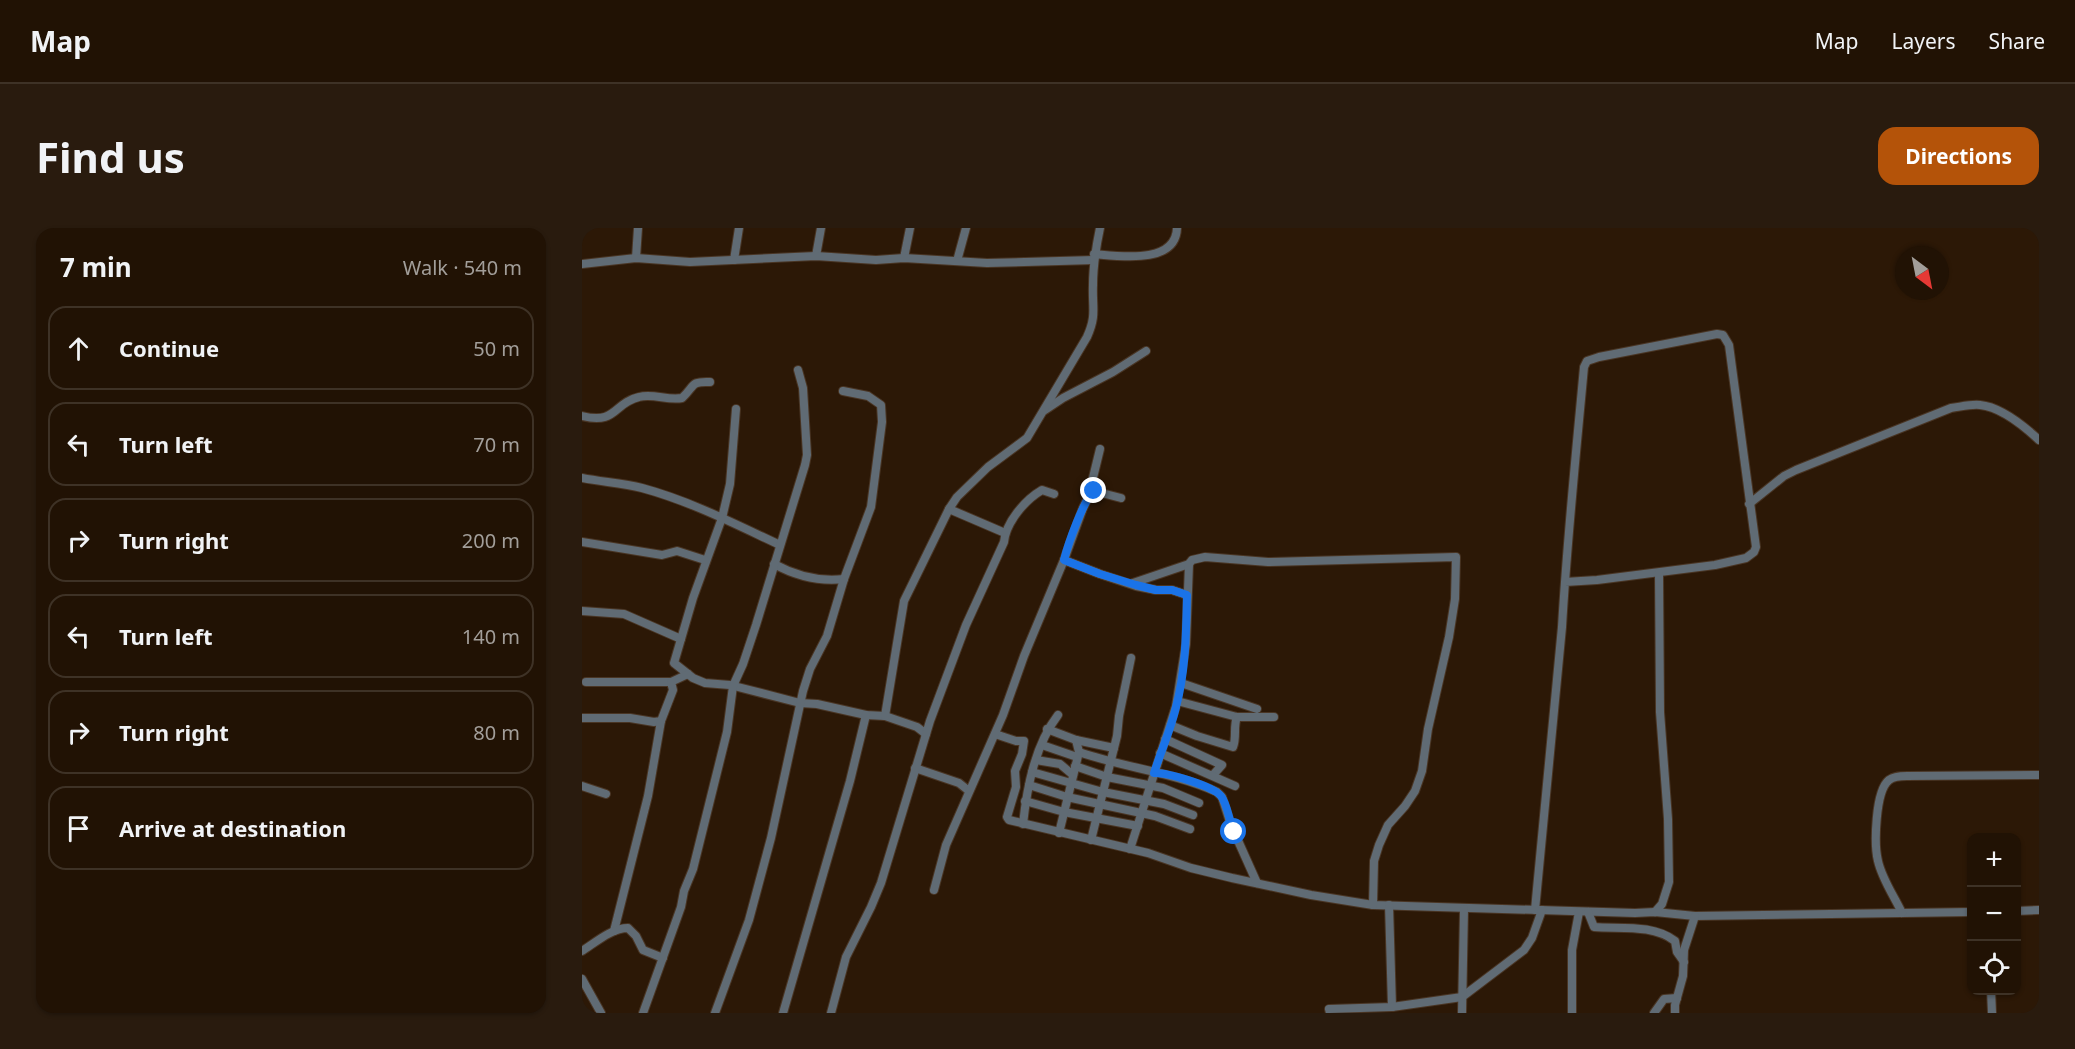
<!DOCTYPE html>
<html lang="en">
<head>
<meta charset="utf-8">
<style>
  :root { --surface:#211204; --page:#291b0e; --text:#f1f3f6; --muted:#a29e9a; --line:#3e3226; --accent:#b45309 }
  body { margin:0; font-family:"Noto Sans",sans-serif; background:var(--page); color:var(--text) }
  .controls { position:absolute; right:18px; bottom:18px; display:grid; overflow:hidden; border-radius:12px; box-shadow:0 2px 4px #0004 }
  .controls button { width:54px; height:54px; display:grid; place-items:center; padding:0; border:0; border-bottom:2px solid var(--line); background:var(--surface); color:var(--text); font:30px sans-serif }
  .compass { position:absolute; left:1313px; top:18px; width:54px; height:54px; border-radius:50%; background:var(--surface); box-shadow:0 2px 4px #0004; rotate:148deg }
  .stop { position:absolute; width:18px; height:18px; margin:-14px; border:4px solid #1a73e8; border-radius:50%; background:#fff }
  .stop.end { background:#1a73e8; border-color:#fff; box-shadow:0 2px 6px #0008 }
  .list { margin:0; padding:0; list-style:none }
  h2 { display:flex; justify-content:space-between; align-items:center; height:78px; margin:0; padding:0 24px; font-size:26px }
  h2 small { font-size:20px; font-weight:400; color:var(--muted) }
  .list li { display:grid; grid-template-columns:39px 1fr auto; gap:18px; align-items:center; box-sizing:border-box; height:84px; margin:0 12px 12px; padding:0 12px; border:2px solid var(--line); border-radius:18px }
  .list b { display:block; font-size:22px; white-space:nowrap }
  .list em { font-size:20px; font-style:normal; color:var(--muted) }
  .icon { flex:none; width:33px; height:33px; fill:none; stroke:currentColor; stroke-width:2; stroke-linecap:round; stroke-linejoin:round }
  .map { position:relative; flex:none; width:1457px; height:785px; overflow:hidden; border-radius:18px }
  header { display:flex; align-items:center; gap:36px; box-sizing:border-box; height:84px; padding:0 30px; background:var(--surface); border-bottom:2px solid var(--line) }
  header strong { font-size:28px }
  nav { display:flex; gap:33px; margin-inline-start:auto; font-size:21px }
  .intro { display:flex; align-items:center; justify-content:space-between; box-sizing:border-box; height:144px; padding:0 36px }
  h1 { margin:0; font-size:42px }
  .button { padding:15px 27px; border-radius:18px; background:var(--accent); color:#fff; font-size:21px; font-weight:700 }
  main { display:flex; gap:36px; padding:0 36px }
  aside { flex:1; background:var(--surface); border-radius:18px; box-shadow:0 2px 4px #0004 }
  .map>svg:first-child { display:block }
  .lines { fill:none; stroke-linecap:round; stroke-linejoin:round }
  .minor-casing { stroke:#493524; stroke-width:10 }
  .minor { stroke:#606b74; stroke-width:8 }
  .route { stroke:#1a73e8; stroke-width:8 }
</style>
</head>
<body>
<header>
<strong>Map</strong>
<nav><a>Map</a><a>Layers</a><a>Share</a></nav>
</header>
<div class="intro"><h1>Find us</h1><a class="button">Directions</a></div>
<main>
<aside>
<h2>7 min<small>Walk · 540 m</small></h2>
<ul class="list">
<li><svg class="icon" aria-label="ahead" viewBox="0 0 24 24"><path d="M12 20V5M6 11l6-6 6 6"/></svg><div><b>Continue</b></div><em>50 m</em></li>
<li><svg class="icon" aria-label="left" viewBox="0 0 24 24"><path d="M17 20v-9H6M10 6l-5 5 5 5"/></svg><div><b>Turn left</b></div><em>70 m</em></li>
<li><svg class="icon" aria-label="right" viewBox="0 0 24 24"><path d="M7 20v-9h11M14 6l5 5-5 5"/></svg><div><b>Turn right</b></div><em>200 m</em></li>
<li><svg class="icon" aria-label="left" viewBox="0 0 24 24"><path d="M17 20v-9H6M10 6l-5 5 5 5"/></svg><div><b>Turn left</b></div><em>140 m</em></li>
<li><svg class="icon" aria-label="right" viewBox="0 0 24 24"><path d="M7 20v-9h11M14 6l5 5-5 5"/></svg><div><b>Turn right</b></div><em>80 m</em></li>
<li><svg class="icon" aria-label="arrive" viewBox="0 0 24 24"><path d="M6 21V4h12l-3 4 3 4H6"/></svg><div><b>Arrive at destination</b></div></li>
</ul>
</aside>
<div class="map">
<svg width="1457" height="785" viewBox="0 0 1457 785">
  <rect width="100%" height="100%" fill="#2c1806"/>
  <g class="lines">
    <defs>
      <g id="minor">
        <path d="M512,26C537,28 594,37 595,0"/>
        <polyline points="234,28 239,0"/>
        <polyline points="54,30 56,0"/>
        <polyline points="322,30 328,0"/>
        <polyline points="152,32 157,0"/>
        <polyline points="375,33 384,0"/>
        <polyline points="0,36 54,30 108,34 234,28 294,32 322,30 405,35 512,32"/>
        <polyline points="154,181 148,256 140,290 111,370 92,435 111,450 123,455 148,457 218,475 235,476 284,487 303,488 335,499 344,506"/>
        <polyline points="463,182 481,170 531,144 564,123"/>
        <path d="M0,188C35,197 31,175 57,169C71,165 86,173 100,170C113,158 108,153 128,154"/>
        <path d="M0,250C20,254 40,255 60,260C108,273 153,296 198,317"/>
        <polyline points="507,266 518,221"/>
        <path d="M1167,276L1202,248L1214,242L1369,180C1378,179 1388,176 1398,177C1419,179 1442,198 1457,212"/>
        <polyline points="367,281 423,305"/>
        <polyline points="0,314 80,327 95,323 123,332"/>
        <polyline points="482,332 518,346 554,358 574,362 590,362 605,367"/>
        <path d="M192,336C214,348 236,354 262,351"/>
        <polyline points="551,355 607,336"/>
        <polyline points="0,383 42,386 99,411"/>
        <polyline points="4,454 89,454"/>
        <polyline points="599,455 675,481"/>
        <polyline points="595,473 655,489 692,489"/>
        <path d="M303,488L322,373L367,281L375,269L406,239L445,210L505,109C515,87 510,80 511,57C511,38 514,19 518,0"/>
        <polyline points="0,490 48,490 72,494 79,493 91,462 89,454 106,446"/>
        <path d="M588,497L615,508L651,519C655,509 651,499 655,489"/>
        <polyline points="465,501 494,512 532,520"/>
        <polyline points="413,506 434,513 442,513 440,526 433,543 434,559 425,589 427,592 566,625 609,640 650,650 729,667 791,677 1053,685 1073,684 1113,688 1390,684"/>
        <polyline points="583,511 640,537 631,547"/>
        <polyline points="460,517 495,529"/>
        <path d="M497,524C543,540 591,544 635,564L640,569L649,597L675,655"/>
        <polyline points="578,525 653,558"/>
        <polyline points="454,532 478,536 491,547"/>
        <polyline points="493,538 525,549 581,560 617,575"/>
        <polyline points="333,540 377,555 387,563"/>
        <polyline points="450,544 521,564 582,576 611,587"/>
        <polyline points="447,557 485,569 573,588 608,601"/>
        <polyline points="0,558 24,566"/>
        <polyline points="443,573 482,584 556,598"/>
        <path d="M441,596C445,559 453,517 476,487"/>
        <polyline points="477,605 497,524 494,512"/>
        <polyline points="509,612 535,508 537,488 549,430"/>
        <polyline points="548,621 594,478 604,416 607,336 610,332 623,329 686,334 874,329 873,371 867,409 846,501 840,543 833,563 823,578 806,597 797,617 792,633 791,677"/>
        <polyline points="352,662 364,617 421,487 442,428 482,332 501,280 507,268 512,263 539,270"/>
        <polyline points="807,677 810,779"/>
        <path d="M953,682L980,399C985,312 994,226 1002,139L1005,133L1017,129L1135,106L1141,107L1147,117L1174,319L1172,324L1164,330L1133,337L1015,352L983,354"/>
        <polyline points="1434,683 1457,682"/>
        <path d="M1006,684L1012,699C1039,701 1071,696 1093,713L1095,724L1102,734"/>
        <polyline points="1073,684 1080,676 1087,654 1086,591 1078,484 1077,345"/>
        <path d="M1320,685C1312,668 1300,651 1296,633C1292,617 1293,563 1307,552C1312,548 1319,548 1325,548L1457,547"/>
        <polyline points="32,703 66,568 79,493"/>
        <path d="M0,723C14,714 30,700 46,700L54,708L61,722L81,730"/>
        <polyline points="0,751 19,785"/>
        <polyline points="1409,762 1410,785"/>
        <polyline points="61,785 99,679 102,663 111,641 145,504 151,458 161,436 174,397 223,237 225,227 221,160 216,142"/>
        <polyline points="133,785 167,692 189,610 221,463 228,441 245,408 262,351 289,279 300,194 299,177 286,168 261,163"/>
        <polyline points="201,785 268,553 284,487"/>
        <path d="M249,785L264,729L289,679L299,655L348,493L384,397L422,314C424,294 443,272 460,262L472,266"/>
        <polyline points="748,785 747,781 810,779 880,769 942,722 950,710 960,682"/>
        <polyline points="880,785 882,681"/>
        <polyline points="990,785 990,722 997,684"/>
        <polyline points="1072,785 1082,771 1095,770"/>
        <polyline points="1093,785 1093,777 1101,748 1102,722 1113,688"/>
      </g>
    </defs>
    <use href="#minor" class="minor-casing"/>
    <use href="#minor" class="minor"/>
  </g>
  <g class="lines">
    <path class="route" d="M512,263C501,273 486,316 482,332L518,346L554,357L574,362H590L605,367C604,405 604,442 594,479C589,501 579,523 572,545C584,544 631,558 639,568C646,577 647,594 652,604"/>
  </g>
</svg>
<div class="controls">
<button>+</button>
<button>−</button>
<button><svg class="icon" aria-label="locate" viewBox="0 0 24 24"><circle cx="12" cy="12" r="6"/><path d="M12 2v4M12 18v4M2 12h4M18 12h4"/></svg></button>
</div>
<svg class="compass" viewBox="-18 -18 36 36"><path d="M0-13l5 13h-10z" fill="#e53935"/><path d="M0 13l5-13h-10z" fill="#a29e9a"/></svg>
<div class="stop" style="left:652px;top:604px"></div>
<div class="stop end" style="left:512px;top:263px"></div>
</div>
</main>
</body>
</html>
